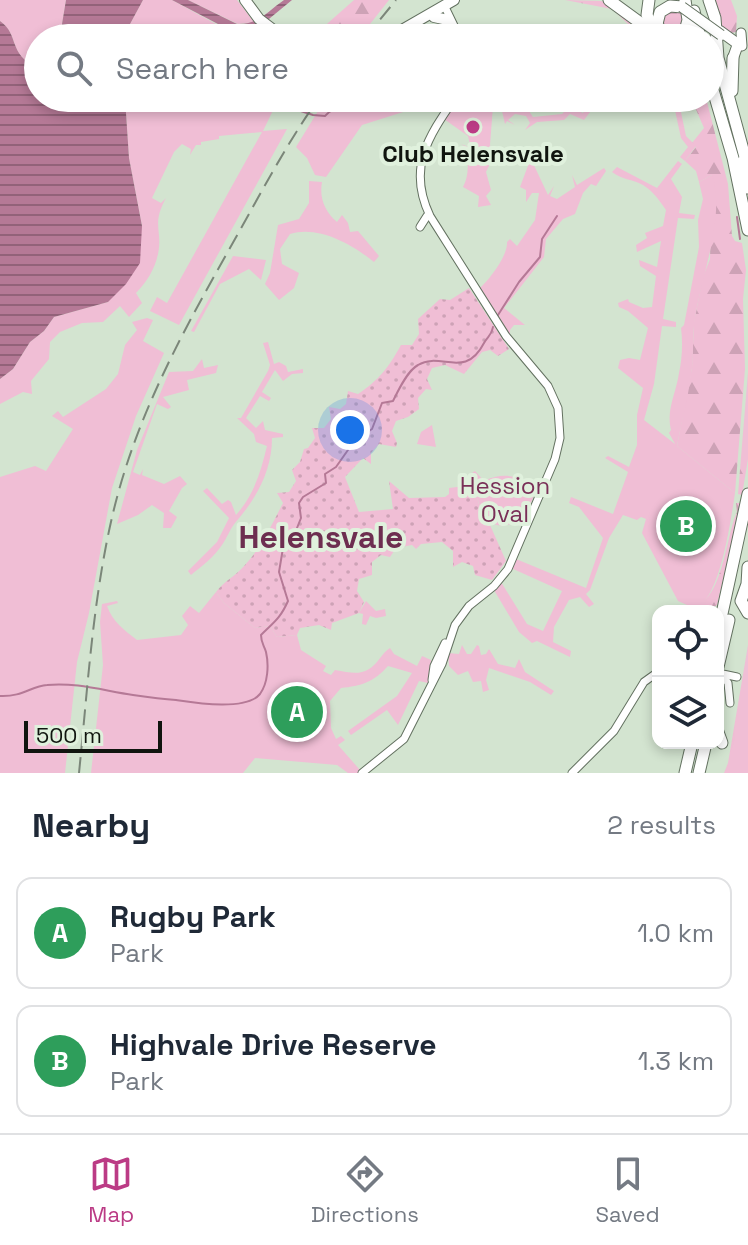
<!DOCTYPE html>
<html lang="en">
<head>
<meta charset="utf-8">
<style>
  :root { --surface:#fff; --page:#f6f6f7; --text:#1f2937; --muted:#747a83; --line:#e0e1e3; --accent:#bb3b85 }
  body { margin:0; font-family:"Space Grotesk",sans-serif; background:var(--page); color:var(--text) }
  .controls { position:absolute; right:24px; bottom:24px; display:grid; overflow:hidden; border-radius:16px; box-shadow:0 4px 12px #0003 }
  .controls button { width:72px; height:72px; display:grid; place-items:center; padding:0; border:0; border-bottom:2px solid var(--line); background:var(--surface); color:var(--text); font:40px sans-serif }
  .scale { position:absolute; left:24px; bottom:20px; width:138px; box-sizing:border-box; padding-left:8px; border:4px solid #10150f; border-top:0; font-size:22px; line-height:28px; white-space:nowrap; color:#10150f; -webkit-text-stroke:6px #e0f1dd; paint-order:stroke }
  .you { position:absolute; left:350px; top:430px; width:28px; height:28px; margin:-20px; border:6px solid #fff; border-radius:50%; background:#1a73e8; box-shadow:0 0 0 12px #1a73e833 }
  .badge { display:grid; place-items:center; width:52px; height:52px; border-radius:50%; background:var(--accent); color:#fff; font-size:26px; font-weight:700 }
  .pin { position:absolute; translate:-50% -50%; border:4px solid #fff; box-shadow:0 2px 8px #0006 }
  .list { margin:0; padding:0; list-style:none }
  h2 { display:flex; justify-content:space-between; align-items:center; height:104px; margin:0; padding:0 32px; font-size:34px }
  h2 small { font-size:26px; font-weight:400; color:var(--muted) }
  .list li { display:grid; grid-template-columns:52px 1fr auto; gap:24px; align-items:center; box-sizing:border-box; height:112px; margin:0 16px 16px; padding:0 16px; border:2px solid var(--line); border-radius:16px }
  .list b { display:block; font-size:30px; white-space:nowrap }
  .list p { margin:0; font-size:26px; white-space:nowrap; color:var(--muted) }
  .list em { font-size:26px; font-style:normal; color:var(--muted) }
  .icon { flex:none; width:44px; height:44px; fill:none; stroke:currentColor; stroke-width:2; stroke-linecap:round; stroke-linejoin:round }
  .map { position:relative; flex:none; width:748px; height:773px; overflow:hidden }
  .search { position:absolute; background:var(--surface); box-shadow:0 4px 12px #0003; left:24px; right:24px; top:24px; height:88px; display:flex; align-items:center; gap:20px; box-sizing:border-box; padding:0 28px; border-radius:44px; color:var(--muted); font-size:30px }
  .sheet { height:360px; background:var(--surface) }
  nav { display:flex; justify-content:space-around; align-items:center; box-sizing:border-box; height:112px; border-top:2px solid var(--line); background:var(--surface); font-size:22px; color:var(--muted) }
  nav a { display:grid; justify-items:center; gap:4px }
  nav .on { color:var(--accent) }
  .map>svg:first-child { display:block }
  .grass { fill:url(#grass-dots) }
  .forest { fill:url(#forest-firs) }
  .park { fill:#f0bed5 }
  .water { fill:url(#water-rules) }
  .lines { fill:none; stroke-linecap:round; stroke-linejoin:round }
  .stream { stroke:#b57996; stroke-width:2 }
  .secondary-casing { stroke:#637160; stroke-width:9 }
  .primary-casing { stroke:#637160; stroke-width:11 }
  .trunk-casing { stroke:#637160; stroke-width:12 }
  .motorway-casing { stroke:#637160; stroke-width:13 }
  .secondary { stroke:#fff; stroke-width:7 }
  .primary { stroke:#fff; stroke-width:9 }
  .trunk { stroke:#fff; stroke-width:10 }
  .motorway { stroke:#fff; stroke-width:11 }
  .rail { stroke:#7b8679; stroke-width:2; stroke-dasharray:16 8; stroke-linecap:butt }
  .trunk-bridge-casing { stroke:#637160; stroke-width:12; stroke-linecap:butt }
  .trunk-bridge { stroke:#fff; stroke-width:10 }
  .poi-dot { fill:#bb3b85; stroke:#e0f1dd; stroke-width:3 }
  .labels { text-anchor:middle; stroke-width:8; stroke-linejoin:round; paint-order:stroke }
  .poi-label { font-size:24px; font-weight:bold; fill:#10150f; stroke:#e0f1dd }
  .park-label { font-size:24px; fill:#7a3058; stroke:#e0f1dd }
  .district-label { font-size:32px; font-weight:bold; fill:#6d2e50; stroke:#e0f1dd }
</style>
</head>
<body>
<div class="map">
<svg width="748" height="773" viewBox="0 0 748 773">
  <defs>
    <pattern id="grass-dots" width="8" height="8" patternUnits="userSpaceOnUse" patternTransform="scale(2)"><rect width="8" height="8" fill="#f0bed5"/><path d="M2 2h.1M6 6h.1" fill="none" stroke="#cda2b6" stroke-width="1.8" stroke-linecap="round"/></pattern>
    <pattern id="forest-firs" width="22" height="20" patternUnits="userSpaceOnUse" patternTransform="scale(2)"><rect width="22" height="20" fill="#f0bed5"/><path d="M5 1l3.5 6h-7zM16 11l3.5 6h-7z" fill="#cda2b6"/></pattern>
    <pattern id="water-rules" width="6" height="5" patternUnits="userSpaceOnUse" patternTransform="scale(2)"><rect width="6" height="5" fill="#b57996"/><path d="M0 2.5h6" fill="none" stroke="#926279"/></pattern>
  </defs>
  <rect width="100%" height="100%" fill="#d3e4d0"/>
  <path class="grass" d="M469,288L509,349L498,356L490,350L482,352L464,374L445,365L432,368L427,379L432,390L426,389L418,398L419,409L408,417L396,421L392,431L397,443L396,447L379,444L371,453V464L363,458L345,477L359,512L393,509L389,481L409,498L445,497L449,494V488L473,485L482,514L492,523L490,525L506,561L492,580L475,575L473,566L462,562L453,567V551L442,542L421,544L416,549L412,545L396,548L390,557L381,555L372,562V575L359,579L357,591L364,602L359,613L332,623L331,630L319,625L300,628L297,635L277,637L270,626L255,628L224,603L216,592C224,581 236,576 245,565C262,546 271,526 283,503L277,493L289,492L296,481L292,470L300,462L304,449L308,448L315,438L312,428H324L331,419L329,407L340,409L346,404L348,391L358,394C379,380 389,367 401,345H412L419,334L418,319L440,299L450,300Z"/>
  <g class="forest">
    <polygon points="354,0 389,0 359,38 311,38"/>
    <polygon points="565,0 601,1 611,5 654,38 643,38 612,9"/>
    <polygon points="712,0 731,0 737,16 736,32 731,33 720,25"/>
    <polygon points="666,10 682,12 685,16 678,33 663,29 662,14"/>
    <polygon points="691,98 706,98 728,184 732,236 735,241 742,243 746,270 743,299 745,369 735,493 677,446 692,368 694,322 703,277 710,259 712,175 699,182 696,171 685,161 696,147 692,143 704,128"/>
    <polygon points="748,372 748,459 742,495 738,494"/>
    <path d="M736,503H741L717,605L707,611H691L692,605C722,606 726,534 737,512Z"/>
  </g>
  <g class="park">
    <path d="M0,0H66L62,24L65,38H38V68C7,54 20,35 0,21Z"/>
    <polygon points="143,0 172,0 225,29 253,32 258,29 265,38 127,38 130,24"/>
    <polygon points="188,0 237,0 254,22 238,24"/>
    <path d="M125,98H279L263,131L287,129L179,325L150,311L157,297L167,303L262,132L219,136V139L201,142V145H196L190,155L191,149L182,144L174,152L152,198L161,203L166,198C151,225 163,230 158,254C155,269 146,283 136,293L142,303L129,317L120,306L103,322L82,323L60,332L50,342L49,359L31,381L32,394L23,392L0,404V379L13,369L30,342L44,331L54,317L108,302L142,226L129,158Z"/>
    <polygon points="326,98 377,98 401,102 428,98 442,108 419,107 362,125 326,177 315,175 307,158 296,147"/>
    <path d="M458,98H473L493,106L490,145L494,156L486,172L491,190L486,196L491,205L478,207L479,196L463,187C471,172 465,164 471,150L461,144L471,148L468,136L444,119Z"/>
    <polygon points="499,98 505,98 506,108 529,111 533,117 562,114 569,107 583,113 594,98 600,99 584,120 570,114 564,120 537,122 525,130 530,123 526,116 515,114 508,120 515,125 507,121 505,124"/>
    <polygon points="639,98 678,98 686,136 696,146 685,161 680,157 688,147 681,138 673,101 649,101 640,104 646,113 637,105 622,109 618,104"/>
    <path d="M523,152L532,161L548,195L554,186L550,196L557,199L575,187L572,175L577,185L604,168L606,171L596,186L591,184L583,193L575,214L563,219L546,239L544,257L504,308L525,325H514L510,330V337L479,289C489,280 508,256 507,242L510,239L517,246L535,220L539,193H532L526,202V190L520,187L529,163Z"/>
    <path d="M678,161L682,164L671,179L682,197L679,213L695,215L694,219L678,218L663,319L676,322V327L662,326L654,384L644,420L675,444L669,433L671,430C666,409 676,394 679,373C682,359 683,343 681,328L684,325L699,247L698,220L703,199L699,182L712,175C726,217 701,276 695,319C692,335 694,352 692,368C689,394 682,420 677,446L735,493C731,519 721,591 700,605H687L678,601L642,533L646,519L641,517L637,520L623,515L609,538L590,590L586,594L594,604L589,607L580,597L569,600L554,627L553,642L571,651L570,657L537,641L532,643L519,632L494,590L501,582L527,624L543,631L562,591L511,568L516,559L586,588L603,538L579,507L569,503L571,497L613,514L628,472L605,458L608,456L629,467L637,445V415L643,388L618,368L620,360L629,358L640,360L648,328L628,311L619,307L618,303L628,299L629,302L643,308L652,307L656,276L640,266L639,260L657,267L661,241L637,252L636,245L647,238L645,233L663,226L666,210C659,200 653,191 643,185C632,179 622,180 612,172L617,167L657,188Z"/>
    <path d="M309,181L322,182C319,198 325,212 337,222L342,215L348,223L350,232L358,231L379,256L374,262C352,244 318,225 290,234L280,249L282,264L299,273L294,288L279,300L265,284L270,273L278,225L299,219L309,203Z"/>
    <polygon points="233,256 266,260 261,280 249,269 220,284 194,332 191,331"/>
    <polygon points="147,318 153,320 143,341 164,353 136,416 112,488 89,613 77,662 65,773 0,773 0,477 35,466 46,471 73,429 52,416 58,411 63,417 106,389 118,374 125,345 137,330 132,322"/>
    <path d="M268,342L274,364L279,362L286,366L288,372L303,369V373L292,374L283,381L275,370L262,392L271,398L269,401L260,396L246,418L256,428L263,421L265,430L283,434V437L272,438C272,471 256,499 235,523C230,529 227,538 222,545C214,557 202,566 191,575L188,571L217,542L229,518L203,491L207,488L222,504L228,500L231,502L236,515C254,495 261,471 267,446L256,442L254,434L237,418H241L268,371L270,365L263,343Z"/>
    <polygon points="202,359 204,368 218,365 216,373 187,380 189,390 163,397 171,407 168,409 157,404 133,472 140,475 143,469 142,475 164,484 180,476 187,484 182,488 169,511 177,517 171,528 163,528 164,513 152,505 138,515 117,524 137,450 169,372 193,371"/>
    <polygon points="432,425 436,447 417,444 421,432"/>
    <path d="M475,471L484,481C505,471 518,477 538,486L521,526L514,523C480,536 479,496 469,475Z"/>
    <path d="M216,592L224,603L255,628L270,626L277,637L297,635L301,650L326,666L323,671L331,675L335,670C353,673 364,677 377,662C382,656 384,652 390,648L394,654L417,666L422,656L431,660L428,683L419,681L398,725L387,710L351,735L348,731L397,696L412,673L388,666C374,682 361,686 341,688L330,701L331,728L336,739L341,736L345,740L338,745L360,770L358,773H348L337,765L255,758L243,773H91L103,665L100,622L102,604L117,601L118,603L107,606C113,622 124,630 137,640L181,635L188,625L182,616L190,606L199,613Z"/>
    <polygon points="366,601 376,611 385,609 386,616 376,618 370,616 366,625 362,624 363,614 359,613"/>
    <polygon points="462,645 467,654 471,654 477,645 479,646 481,655 486,654 489,649 498,664 515,668 519,659 525,672 554,691 551,695 530,682 489,668 486,680 489,690 483,692 481,681 473,682 468,671 458,675 449,666 448,653 459,654"/>
    <polygon points="748,645 748,773 724,773 728,763"/>
  </g>
  <g class="water">
    <polygon points="66,0 143,0 130,24 127,38 65,38 62,24"/>
    <path d="M172,0H188L237,24C258,25 268,11 284,0H292L253,32L239,35Z"/>
    <path d="M0,21C20,35 7,54 38,68V98H125L129,158L142,226L140,263L126,284L108,302L54,317L44,331L30,342L13,369L0,379Z"/>
  </g>
  <g class="lines">
    <g class="stream">
      <path d="M261,98L313,115L325,116C345,95 367,111 391,110C409,110 422,103 441,108"/>
      <polyline points="440,100 443,98"/>
      <polyline points="737,217 740,239"/>
      <polyline points="498,315 519,282 540,257 542,239 557,216"/>
      <path d="M0,696C23,697 31,686 47,685C76,682 105,691 133,695C147,697 162,699 176,700C196,703 246,711 260,694C268,683 269,665 266,652C264,645 261,643 261,635C274,622 280,619 288,601L279,572L283,548L297,528L301,518L299,503L303,497L326,483L325,474L336,467L355,440L372,429L382,403L393,401C398,391 407,371 418,365C441,351 465,380 484,343C488,336 492,335 493,327"/>
    </g>
    <defs>
      <g id="secondary">
        <polyline points="444,5 460,38"/>
        <polyline points="420,227 427,216"/>
        <polyline points="718,673 737,677"/>
        <polyline points="725,679 728,683 730,703"/>
        <polyline points="432,680 434,666 445,643"/>
        <path d="M362,773L404,739L442,664L455,625L469,606L494,586L508,569L555,459L560,438L558,408L548,386L506,336L430,216C407,168 428,137 455,98"/>
        <polyline points="572,773 614,731 644,682 658,672"/>
      </g>
      <polyline id="primary" points="741,33 742,46"/>
      <g id="trunk">
        <polyline points="245,0 259,19 284,38"/>
        <polyline points="434,17 448,20"/>
        <polyline points="720,31 738,44 733,58"/>
        <polyline points="388,38 454,0"/>
      </g>
      <g id="motorway">
        <polyline points="609,0 661,38"/>
        <polyline points="649,0 647,15 653,28"/>
        <polyline points="709,0 715,18 718,58 748,168"/>
        <polyline points="682,7 670,6 660,12 657,24 662,33 673,37 685,31 688,20 685,0"/>
        <polyline points="694,11 700,38"/>
        <polyline points="710,80 733,158 748,230"/>
        <polyline points="732,91 733,58"/>
        <polyline points="742,162 748,188"/>
        <polyline points="748,567 747,584 741,601 748,613"/>
        <polyline points="718,632 748,494"/>
        <polyline points="718,667 729,620"/>
        <polyline points="718,732 722,743"/>
        <polyline points="685,773 692,743"/>
        <polyline points="699,773 706,743"/>
      </g>
    </defs>
    <use href="#secondary" class="secondary-casing"/>
    <use href="#primary" class="primary-casing"/>
    <use href="#trunk" class="trunk-casing"/>
    <use href="#motorway" class="motorway-casing"/>
    <use href="#secondary" class="secondary"/>
    <use href="#primary" class="primary"/>
    <use href="#trunk" class="trunk"/>
    <use href="#motorway" class="motorway"/>
    <g class="rail">
      <polyline points="365,38 396,0"/>
      <path d="M79,773C88,685 93,595 114,509C138,411 186,326 235,239C262,191 287,143 319,98"/>
    </g>
    <defs>
      <polyline id="trunk-bridge" points="682,7 721,35"/>
    </defs>
    <use href="#trunk-bridge" class="trunk-bridge-casing"/>
    <use href="#trunk-bridge" class="trunk-bridge"/>
  </g>
  <circle class="poi-dot" cx="473" cy="127" r="8"/>
  <g class="labels">
    <g class="poi-label">
      <text x="473" y="162">Club Helensvale</text>
    </g>
    <g class="park-label">
      <text x="505" y="494">Hession<tspan x="505" dy="28">Oval</tspan></text>
    </g>
    <g class="district-label">
      <text x="321" y="548">Helensvale</text>
    </g>
  </g>
</svg>
<div class="controls">
<button><svg class="icon" aria-label="locate" viewBox="0 0 24 24"><circle cx="12" cy="12" r="6"/><path d="M12 2v4M12 18v4M2 12h4M18 12h4"/></svg></button>
<button><svg class="icon" aria-label="layers" viewBox="0 0 24 24"><path d="M12 4l9 5-9 5-9-5zM3 14l9 5 9-5"/></svg></button>
</div>
<div class="scale">500 m</div>
<div class="you"></div>
<div class="pin badge" style="left:297px;top:712px;background:#2e9e5b">A</div>
<div class="pin badge" style="left:686px;top:526px;background:#2e9e5b">B</div>
<div class="search"><svg class="icon" aria-label="search" viewBox="0 0 24 24"><circle cx="10" cy="10" r="6"/><path d="M15 15l6 6"/></svg>Search here</div>
</div>
<section class="sheet">
<h2>Nearby<small>2 results</small></h2>
<ul class="list">
<li><span class="badge" style="background:#2e9e5b">A</span><div><b>Rugby Park</b><p>Park</p></div><em>1.0 km</em></li>
<li><span class="badge" style="background:#2e9e5b">B</span><div><b>Highvale Drive Reserve</b><p>Park</p></div><em>1.3 km</em></li>
</ul>
</section>
<nav>
<a class="on"><svg class="icon" aria-label="map" viewBox="0 0 24 24"><path d="M3 6l6-2 6 2 6-2v14l-6 2-6-2-6 2zM9 4v14M15 6v14"/></svg>Map</a>
<a><svg class="icon" aria-label="directions" viewBox="0 0 24 24"><path d="M12 3l9 9-9 9-9-9zM9 14v-3h6M13 9l2 2-2 2"/></svg>Directions</a>
<a><svg class="icon" aria-label="saved" viewBox="0 0 24 24"><path d="M7 4h10v16l-5-4-5 4z"/></svg>Saved</a>
</nav>
</body>
</html>
